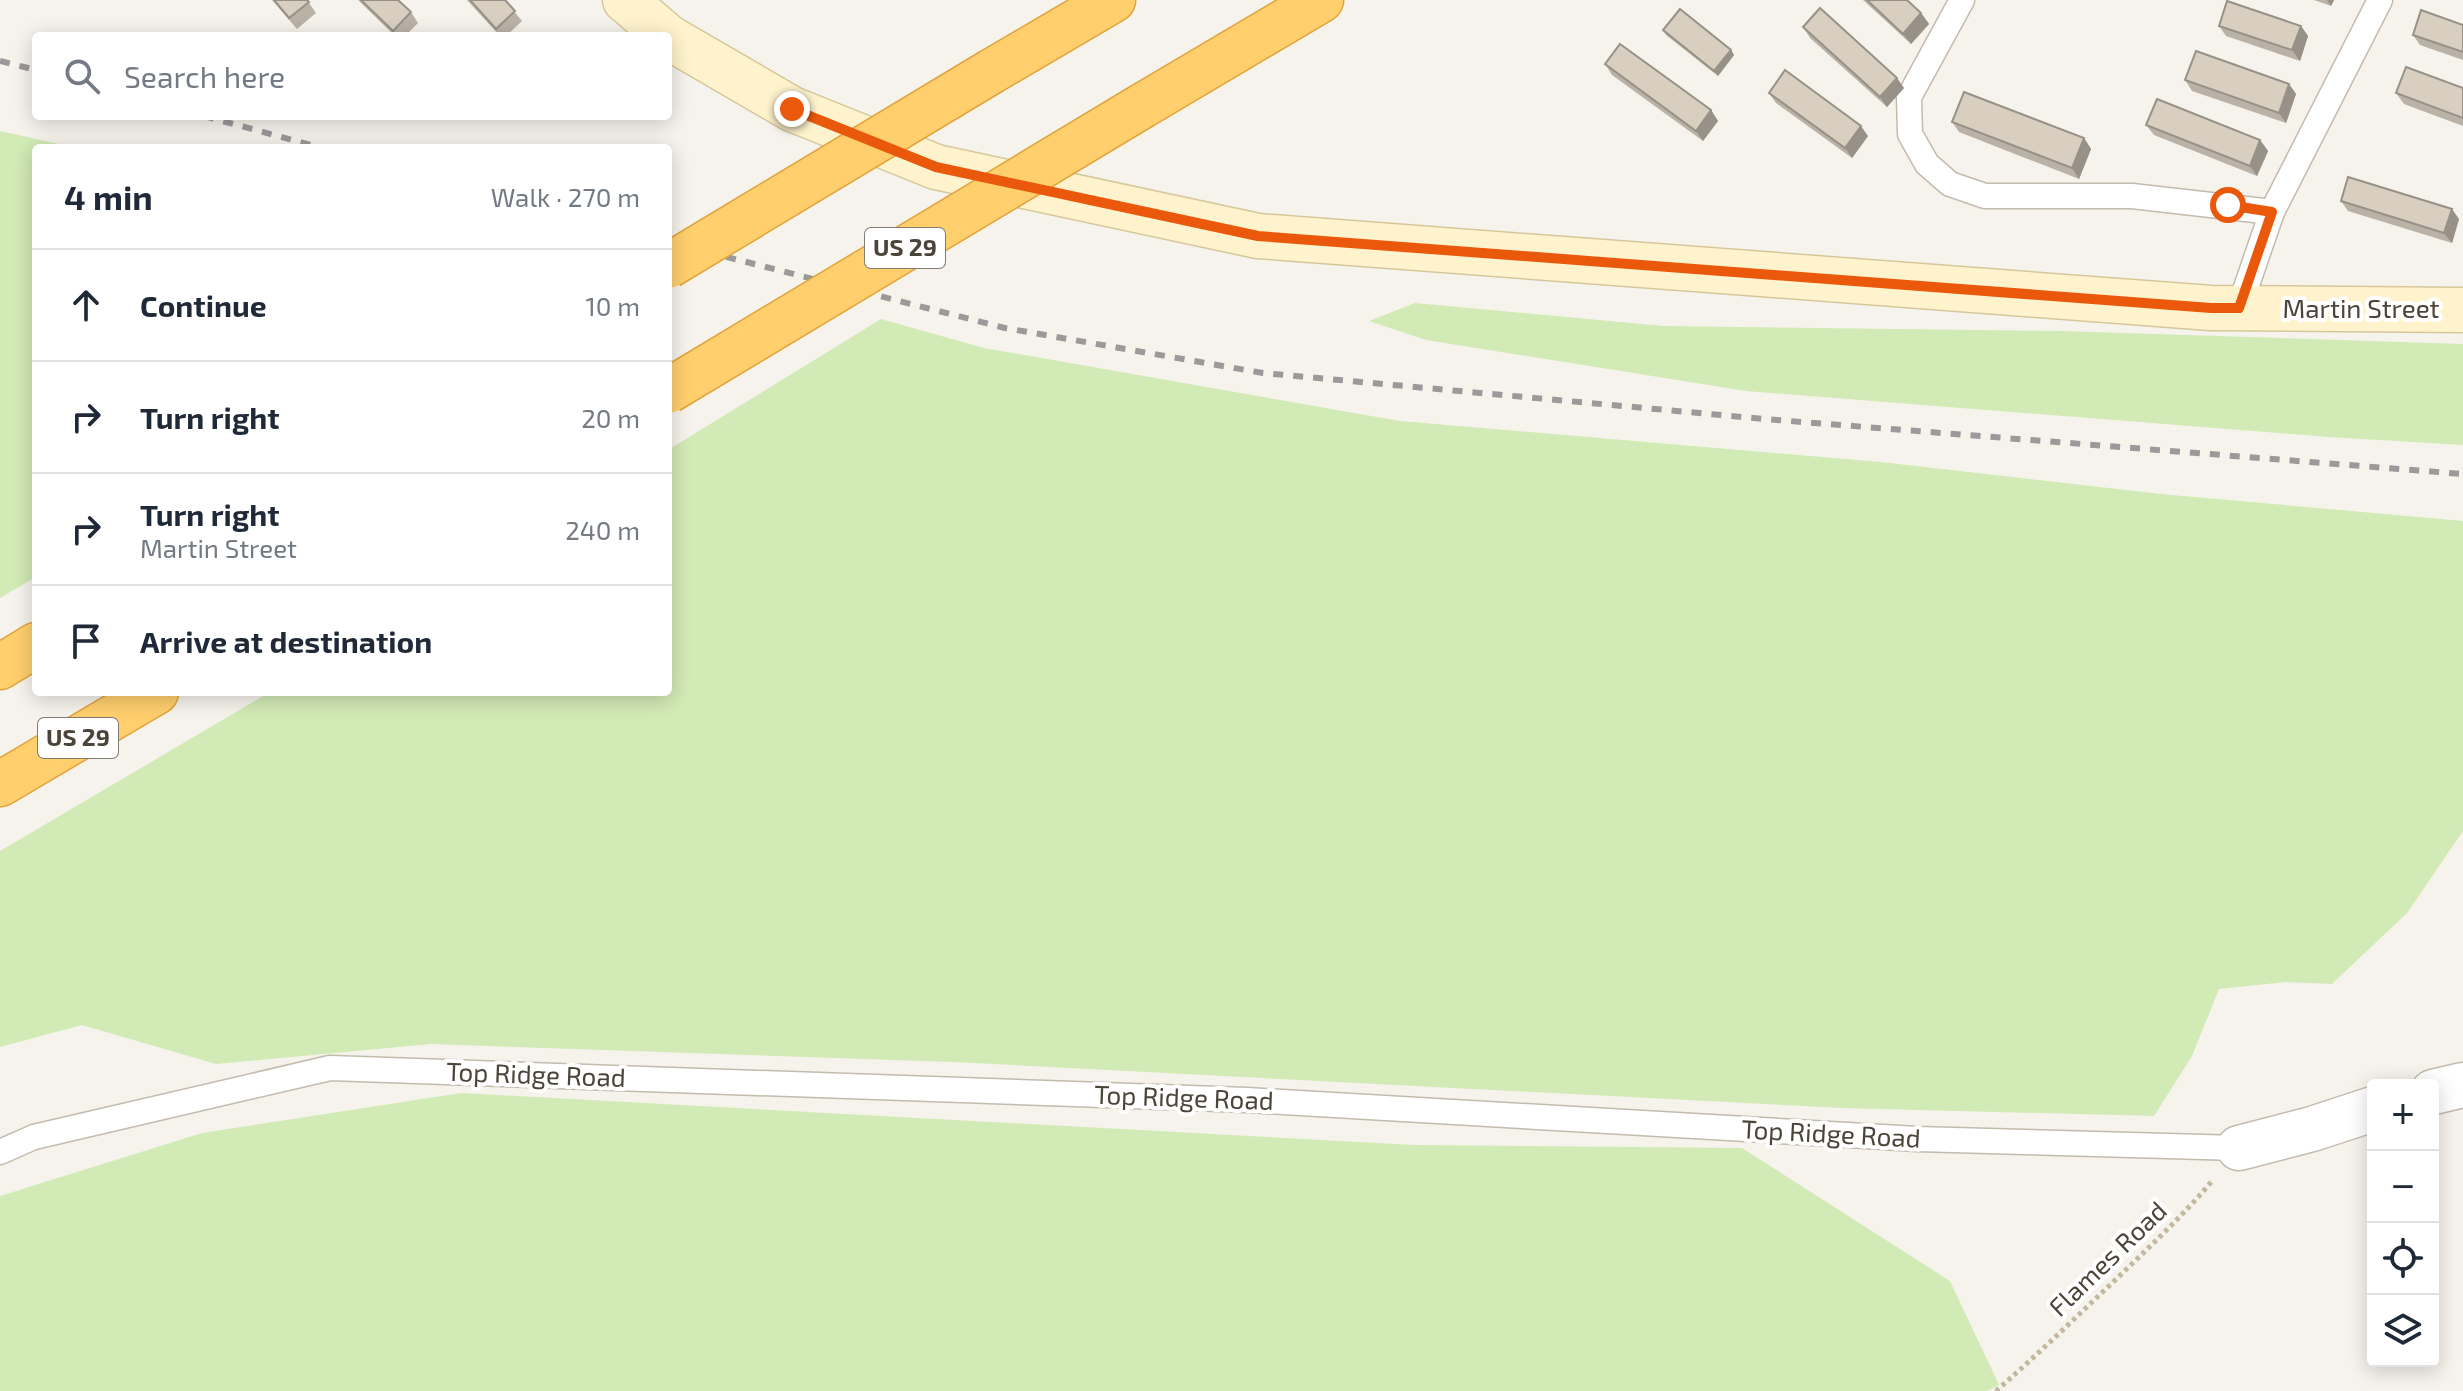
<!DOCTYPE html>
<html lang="en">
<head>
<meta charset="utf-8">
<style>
  :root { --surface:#fff; --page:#f6f6f7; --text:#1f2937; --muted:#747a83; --line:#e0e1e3 }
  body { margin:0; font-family:"Exo 2",sans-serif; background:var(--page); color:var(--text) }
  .controls { position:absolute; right:24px; bottom:24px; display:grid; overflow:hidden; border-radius:8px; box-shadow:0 4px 20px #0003 }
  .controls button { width:72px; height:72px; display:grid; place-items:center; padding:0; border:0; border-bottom:2px solid var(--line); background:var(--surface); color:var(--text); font:40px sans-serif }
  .stop { position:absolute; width:24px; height:24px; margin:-18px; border:6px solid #ea580c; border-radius:50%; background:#fff }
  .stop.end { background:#ea580c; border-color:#fff; box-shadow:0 2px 8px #0008 }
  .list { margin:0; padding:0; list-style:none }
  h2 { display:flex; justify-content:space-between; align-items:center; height:104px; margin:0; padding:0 32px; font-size:34px }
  h2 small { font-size:26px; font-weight:400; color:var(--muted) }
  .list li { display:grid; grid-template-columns:52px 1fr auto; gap:24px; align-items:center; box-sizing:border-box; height:112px; padding:0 32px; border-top:2px solid var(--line) }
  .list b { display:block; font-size:30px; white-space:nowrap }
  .list p { margin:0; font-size:26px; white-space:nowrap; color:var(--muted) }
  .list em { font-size:26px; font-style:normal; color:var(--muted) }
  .icon { flex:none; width:44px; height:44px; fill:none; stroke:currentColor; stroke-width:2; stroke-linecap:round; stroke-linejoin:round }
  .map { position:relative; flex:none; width:2463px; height:1391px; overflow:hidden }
  .search { position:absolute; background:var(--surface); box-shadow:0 4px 20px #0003; left:32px; top:32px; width:640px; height:88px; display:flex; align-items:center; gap:20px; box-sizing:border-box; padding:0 28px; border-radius:8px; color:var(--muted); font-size:30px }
  .panel { position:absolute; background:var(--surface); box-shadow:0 4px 20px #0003; left:32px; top:144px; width:640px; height:552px; border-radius:8px }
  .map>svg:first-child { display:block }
  .green { fill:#d2eab5 }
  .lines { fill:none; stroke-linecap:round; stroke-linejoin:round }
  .lane-casing { stroke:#c2bbae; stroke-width:27 }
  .street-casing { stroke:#c2bbae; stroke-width:47 }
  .secondary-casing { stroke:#d6c79b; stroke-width:47 }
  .highway-casing { stroke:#e0a43c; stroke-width:47 }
  .path { stroke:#c4b79f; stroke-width:5; stroke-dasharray:4 4; stroke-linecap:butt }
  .lane { stroke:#fff; stroke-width:24 }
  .street { stroke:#fff; stroke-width:44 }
  .secondary { stroke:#fff3cd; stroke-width:44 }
  .highway { stroke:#ffcf6e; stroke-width:44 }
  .rail { stroke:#9a9a9a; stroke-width:6; stroke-dasharray:10 10; stroke-linecap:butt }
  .highway-bridge-casing { stroke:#e0a43c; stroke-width:47; stroke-linecap:butt }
  .highway-bridge { stroke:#ffcf6e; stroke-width:44 }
  .wall { fill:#bab2a6 }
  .shaded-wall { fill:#979187 }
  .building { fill:#d8cfc1; stroke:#979187; stroke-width:2 }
  .route { stroke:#ea580c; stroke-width:10 }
  .labels { text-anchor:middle; stroke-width:8; stroke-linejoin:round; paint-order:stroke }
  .shield { fill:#fff; stroke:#817c74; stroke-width:2 }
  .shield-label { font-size:24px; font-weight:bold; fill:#4b4439 }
  .street-label { font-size:26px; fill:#4b4439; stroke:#fff }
</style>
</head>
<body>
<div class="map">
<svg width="2463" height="1391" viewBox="0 0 2463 1391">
  <rect width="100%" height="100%" fill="#f6f3ec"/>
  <g class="green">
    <polygon points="0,131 77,148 36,148 36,577 0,598"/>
    <polygon points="1415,303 1663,326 2061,331 2463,344 2463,445 2329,437 1746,391 1426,340 1369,321"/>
    <polygon points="881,319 984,348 1400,421 1881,462 2161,494 2463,521 2463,831 2407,913 2332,984 2286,982 2219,989 2192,1056 2154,1116 1842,1108 953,1062 431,1044 216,1064 82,1025 0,1047 0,851 270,692 668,692 668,450"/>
    <polygon points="461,1093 1414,1145 1742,1148 1950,1281 1999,1385 1987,1391 0,1391 0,1196 202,1133"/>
  </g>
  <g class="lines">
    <defs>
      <g id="lane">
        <polyline points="1962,0 1909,97 1910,134 1927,164 1950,184 1985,196 2132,196 2272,212"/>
        <polyline points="2239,308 2272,212 2380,0"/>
        <polyline points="0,1152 34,1137 330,1068 1247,1100 1917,1139 2239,1148"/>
      </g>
      <g id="street">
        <polyline points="2433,1092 2463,1085"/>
        <polyline points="2239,1148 2312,1129 2373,1109"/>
      </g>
      <g id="secondary">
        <polyline points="625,0 667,36"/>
        <polyline points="668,37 792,109 936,167 1258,236 2211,308 2463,310"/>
      </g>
      <g id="highway">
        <polyline points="992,71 1113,0"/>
        <polyline points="1142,106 1321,0"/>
        <polyline points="0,667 36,645"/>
        <polyline points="0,784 156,692"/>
      </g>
    </defs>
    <use href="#lane" class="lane-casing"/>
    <use href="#street" class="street-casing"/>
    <use href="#secondary" class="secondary-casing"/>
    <use href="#highway" class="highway-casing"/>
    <path class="path" d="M1996,1391C2035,1357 2072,1321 2109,1286C2145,1251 2181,1218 2213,1180"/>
    <use href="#lane" class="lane"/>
    <use href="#street" class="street"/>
    <use href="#secondary" class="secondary"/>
    <use href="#highway" class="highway"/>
    <g class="rail">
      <polyline points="0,61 36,70"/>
      <polyline points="204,116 322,148"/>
      <polyline points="668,242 1005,328 1263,373 1764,419 2463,474"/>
    </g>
    <defs>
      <g id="highway-bridge">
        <polyline points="668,266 992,71"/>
        <polyline points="668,391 1142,106"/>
      </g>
    </defs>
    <use href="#highway-bridge" class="highway-bridge-casing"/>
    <use href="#highway-bridge" class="highway-bridge"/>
  </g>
  <g class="wall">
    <polygon points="272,0 307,0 316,13 297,29"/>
    <polygon points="358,0 398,0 411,12 418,23 405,36 395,36"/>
    <polygon points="467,0 505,0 522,21 506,36 500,36"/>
    <polygon points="1863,0 1907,0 1921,13 1929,24 1911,44"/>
    <polygon points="2314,0 2334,0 2331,6"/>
    <polygon points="2463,25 2463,60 2420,45 2413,35"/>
    <polygon points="2219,26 2301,26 2308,36 2300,61 2226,36"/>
    <polygon points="1803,27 1904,88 1887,107 1810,38"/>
    <polygon points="1663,30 1731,50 1734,55 1718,76 1666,35"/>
    <polygon points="1605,64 1711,110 1718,121 1703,141 1612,75"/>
    <polygon points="2185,80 2289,84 2296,94 2286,123 2192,91"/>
    <polygon points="2463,88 2463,126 2404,104 2396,93"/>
    <polygon points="1769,93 1868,136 1852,158 1776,103"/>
    <polygon points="1952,122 2084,138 2091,149 2079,179 1959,132"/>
    <polygon points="2146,125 2260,140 2268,151 2257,176 2154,135"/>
    <polygon points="2341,201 2459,219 2452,243 2348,211"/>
  </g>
  <g class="shaded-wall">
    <polygon points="2327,0 2334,0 2331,6"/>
    <polygon points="1921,13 1929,24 1911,44 1903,34"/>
    <polygon points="2301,26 2308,36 2300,61 2292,50"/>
    <polygon points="1731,50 1734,55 1718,76 1714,71"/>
    <polygon points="1897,78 1904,88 1887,107 1880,97"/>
    <polygon points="2289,84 2296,94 2286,123 2279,113"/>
    <polygon points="1711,110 1718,121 1703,141 1696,131"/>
    <polygon points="1861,126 1868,136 1852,158 1845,148"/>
    <polygon points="2084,138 2091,149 2079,179 2072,168"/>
    <polygon points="2260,140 2268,151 2257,176 2250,166"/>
    <polygon points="2452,209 2459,219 2452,243 2444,233"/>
  </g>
  <g class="building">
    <polygon points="274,0 307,0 309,2 289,18"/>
    <polygon points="361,0 398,0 411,12 393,31"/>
    <polygon points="470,0 505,0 515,11 496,29"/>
    <polygon points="1867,0 1907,0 1921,13 1903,34"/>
    <polygon points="2227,1 2301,26 2292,50 2219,26"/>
    <polygon points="1820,8 1897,78 1880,97 1803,27"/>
    <polygon points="1680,9 1731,50 1714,71 1663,30"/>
    <polygon points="2421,10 2463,25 2463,52 2413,35"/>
    <polygon points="1620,44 1711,110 1696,131 1605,64"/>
    <polygon points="2196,51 2289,84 2279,113 2185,80"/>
    <polygon points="2406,67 2463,88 2463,118 2396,93"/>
    <polygon points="1785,70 1861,126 1845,148 1769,93"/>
    <polygon points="1964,92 2084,138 2072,168 1952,122"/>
    <polygon points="2157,99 2260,140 2250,166 2146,125"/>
    <polygon points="2348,177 2452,209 2444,233 2341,201"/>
  </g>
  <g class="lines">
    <polyline class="route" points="792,109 936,167 1258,236 2211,308 2239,308 2272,212 2228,205"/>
  </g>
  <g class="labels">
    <g class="shield">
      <rect x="865" y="228" width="80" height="40" rx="6"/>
      <rect x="38" y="718" width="80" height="40" rx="6"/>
    </g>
    <g class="shield-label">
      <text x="905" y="256">US 29</text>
      <text x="78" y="746">US 29</text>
    </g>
    <g class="street-label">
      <text x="2361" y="318">Martin Street</text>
      <text transform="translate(536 1075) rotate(2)" y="9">Top Ridge Road</text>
      <text transform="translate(1184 1098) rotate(2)" y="9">Top Ridge Road</text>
      <text transform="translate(1831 1134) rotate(3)" y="9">Top Ridge Road</text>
      <text transform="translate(2108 1259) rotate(-44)" y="9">Flames Road</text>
    </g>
  </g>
</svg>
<div class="controls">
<button>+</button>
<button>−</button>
<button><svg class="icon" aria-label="locate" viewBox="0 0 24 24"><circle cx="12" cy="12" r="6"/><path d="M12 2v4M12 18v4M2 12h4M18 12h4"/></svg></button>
<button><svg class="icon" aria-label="layers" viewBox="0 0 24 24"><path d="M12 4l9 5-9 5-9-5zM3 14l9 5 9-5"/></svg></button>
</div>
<div class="stop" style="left:2228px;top:205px"></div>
<div class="stop end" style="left:792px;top:109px"></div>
<div class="search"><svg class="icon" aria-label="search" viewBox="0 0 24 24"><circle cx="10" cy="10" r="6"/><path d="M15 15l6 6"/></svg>Search here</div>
<section class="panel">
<h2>4 min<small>Walk · 270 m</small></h2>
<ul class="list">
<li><svg class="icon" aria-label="ahead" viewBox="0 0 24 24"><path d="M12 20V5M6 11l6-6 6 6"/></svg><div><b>Continue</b></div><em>10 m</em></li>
<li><svg class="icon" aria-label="right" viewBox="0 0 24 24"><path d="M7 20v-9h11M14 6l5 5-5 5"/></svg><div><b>Turn right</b></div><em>20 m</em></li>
<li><svg class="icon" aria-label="right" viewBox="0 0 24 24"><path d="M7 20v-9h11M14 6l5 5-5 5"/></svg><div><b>Turn right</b><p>Martin Street</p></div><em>240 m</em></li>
<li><svg class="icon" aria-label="arrive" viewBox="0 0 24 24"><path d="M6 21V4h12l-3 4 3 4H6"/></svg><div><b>Arrive at destination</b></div></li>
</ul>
</section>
</div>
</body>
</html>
